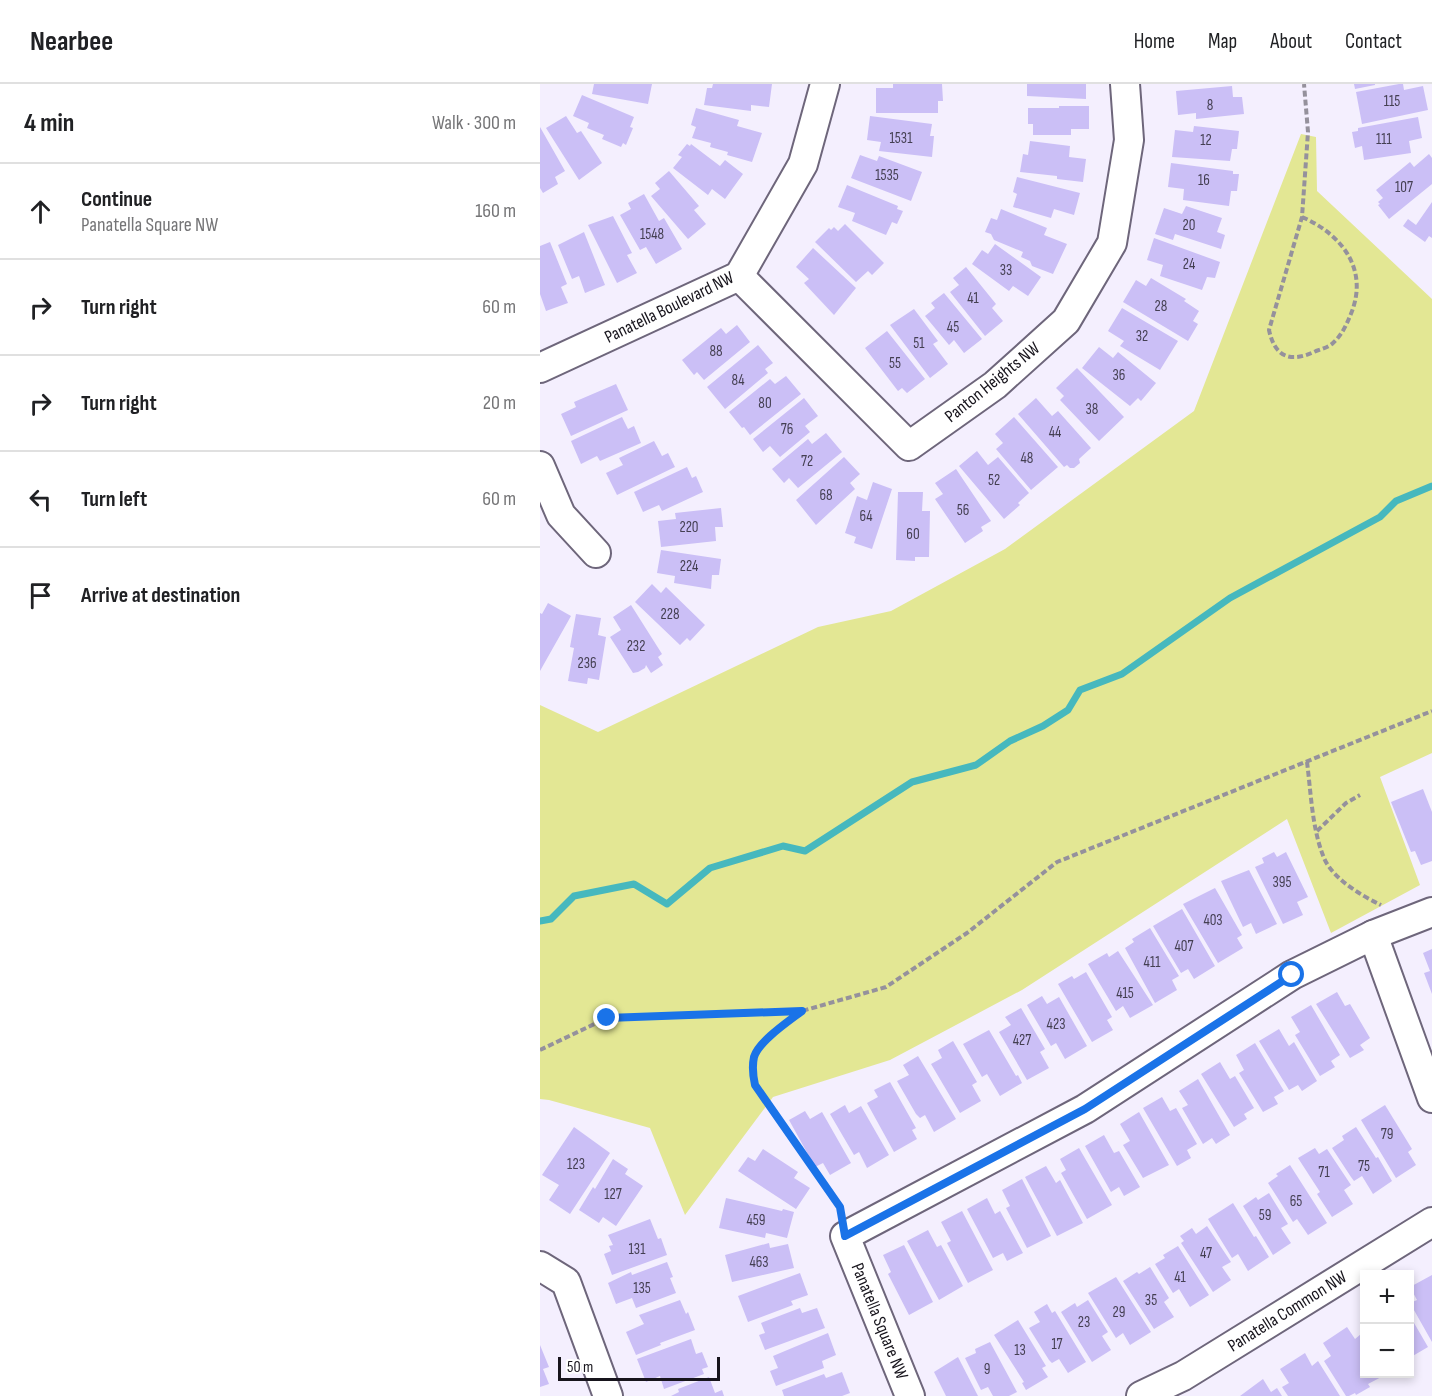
<!DOCTYPE html>
<html lang="en">
<head>
<meta charset="utf-8">
<style>
  :root { --surface:#fff; --page:#f6f6f6; --text:#202124; --muted:#757577; --line:#e0e0e0 }
  body { margin:0; font-family:"Sofia Sans Condensed",sans-serif; background:var(--page); color:var(--text) }
  .controls { position:absolute; right:18px; bottom:18px; display:grid; overflow:hidden; border-radius:0px; box-shadow:0 3px 9px #0003 }
  .controls button { width:54px; height:54px; display:grid; place-items:center; padding:0; border:0; border-bottom:2px solid var(--line); background:var(--surface); color:var(--text); font:30px sans-serif }
  .scale { position:absolute; left:18px; bottom:15px; width:162px; box-sizing:border-box; padding-left:6px; border:3px solid #17141c; border-top:0; font-size:16px; line-height:21px; white-space:nowrap; color:#17141c; -webkit-text-stroke:4px #fff; paint-order:stroke }
  .stop { position:absolute; width:18px; height:18px; margin:-14px; border:4px solid #1a73e8; border-radius:50%; background:#fff }
  .stop.end { background:#1a73e8; border-color:#fff; box-shadow:0 2px 6px #0008 }
  .list { margin:0; padding:0; list-style:none }
  h2 { display:flex; justify-content:space-between; align-items:center; height:78px; margin:0; padding:0 24px; font-size:26px }
  h2 small { font-size:20px; font-weight:400; color:var(--muted) }
  .list li { display:grid; grid-template-columns:39px 1fr auto; gap:18px; align-items:center; box-sizing:border-box; height:96px; padding:0 24px; border-top:2px solid var(--line) }
  .list b { display:block; font-size:22px; white-space:nowrap }
  .list p { margin:0; font-size:20px; white-space:nowrap; color:var(--muted) }
  .list em { font-size:20px; font-style:normal; color:var(--muted) }
  .icon { flex:none; width:33px; height:33px; fill:none; stroke:currentColor; stroke-width:2; stroke-linecap:round; stroke-linejoin:round }
  .map { position:relative; flex:none; width:892px; height:1312px; overflow:hidden }
  header { display:flex; align-items:center; gap:36px; box-sizing:border-box; height:84px; padding:0 30px; background:var(--surface); border-bottom:2px solid var(--line) }
  header strong { font-size:28px }
  nav { display:flex; gap:33px; margin-inline-start:auto; font-size:21px }
  main { display:flex }
  aside { flex:1; background:var(--surface) }
  .map>svg:first-child { display:block }
  .green { fill:#e3e794 }
  .lines { fill:none; stroke-linecap:round; stroke-linejoin:round }
  .stream { stroke:#46b8be; stroke-width:7 }
  .building { fill:#cbbff6 }
  .minor-casing { stroke:#6e667b; stroke-width:32 }
  .path { stroke:#95919c; stroke-width:4; stroke-dasharray:6 3; stroke-linecap:butt }
  .minor { stroke:#fff; stroke-width:28 }
  .route { stroke:#1a73e8; stroke-width:8 }
  .labels { text-anchor:middle; stroke-width:4.5; stroke-linejoin:round; paint-order:stroke }
  .number-label { font-size:15px; fill:#443f52 }
  .street-label { font-size:18px; fill:#17141c; stroke:#fff }
</style>
</head>
<body>
<header>
<strong>Nearbee</strong>
<nav><a>Home</a><a>Map</a><a>About</a><a>Contact</a></nav>
</header>
<main>
<aside>
<h2>4 min<small>Walk · 300 m</small></h2>
<ul class="list">
<li><svg class="icon" aria-label="ahead" viewBox="0 0 24 24"><path d="M12 20V5M6 11l6-6 6 6"/></svg><div><b>Continue</b><p>Panatella Square NW</p></div><em>160 m</em></li>
<li><svg class="icon" aria-label="right" viewBox="0 0 24 24"><path d="M7 20v-9h11M14 6l5 5-5 5"/></svg><div><b>Turn right</b></div><em>60 m</em></li>
<li><svg class="icon" aria-label="right" viewBox="0 0 24 24"><path d="M7 20v-9h11M14 6l5 5-5 5"/></svg><div><b>Turn right</b></div><em>20 m</em></li>
<li><svg class="icon" aria-label="left" viewBox="0 0 24 24"><path d="M17 20v-9H6M10 6l-5 5 5 5"/></svg><div><b>Turn left</b></div><em>60 m</em></li>
<li><svg class="icon" aria-label="arrive" viewBox="0 0 24 24"><path d="M6 21V4h12l-3 4 3 4H6"/></svg><div><b>Arrive at destination</b></div></li>
</ul>
</aside>
<div class="map">
<svg width="892" height="1312" viewBox="0 0 892 1312">
  <rect width="100%" height="100%" fill="#f4effe"/>
  <polygon class="green" points="761,50 776,53 777,107 892,215 892,669 840,693 880,801 791,849 747,735 482,906 350,976 233,1013 145,1131 110,1044 9,1016 0,1015 0,621 58,648 278,543 351,527 465,465 654,327"/>
  <g class="lines">
    <polyline class="stream" points="0,837 11,835 34,812 94,800 127,820 170,784 243,762 265,767 372,698 436,681 470,657 503,642 528,626 540,606 582,590 690,514 840,433 856,417 892,402"/>
  </g>
  <g class="building">
    <polygon points="54,0 112,0 108,20 52,10"/>
    <polygon points="173,0 232,0 229,23 211,21 211,27 164,21 167,4 172,4"/>
    <polygon points="353,0 402,0 403,17 398,17 398,29 336,29 336,4 353,4"/>
    <polygon points="487,0 546,0 546,15 487,12"/>
    <polygon points="814,0 835,0 835,1 815,5"/>
    <polygon points="859,0 863,0 864,6 883,2 888,26 822,40 816,8"/>
    <polygon points="692,2 693,13 702,13 704,30 656,35 656,29 638,31 636,7"/>
    <polygon points="42,11 94,33 90,43 93,44 86,61 83,59 81,63 62,55 64,51 47,44 49,39 33,32"/>
    <polygon points="519,22 549,22 549,45 531,45 531,51 493,51 493,40 488,40 488,24 519,24"/>
    <polygon points="156,24 199,36 197,42 222,49 212,78 187,71 188,68 170,63 171,59 152,54 156,43 151,41"/>
    <polygon points="26,32 37,49 41,47 62,79 39,96 6,44"/>
    <polygon points="330,32 392,40 390,52 394,52 392,73 339,67 341,58 327,56"/>
    <polygon points="878,33 882,54 869,57 871,69 824,76 822,62 815,64 812,48 818,47 818,44"/>
    <polygon points="654,42 699,47 697,65 692,65 690,77 632,73 635,46 653,48"/>
    <polygon points="0,43 25,87 15,93 18,100 3,109 0,104"/>
    <polygon points="490,57 530,62 529,73 546,75 543,98 517,95 517,92 480,88 483,70 488,71"/>
    <polygon points="147,60 150,62 151,60 180,82 185,76 203,90 185,115 172,105 168,111 133,84 142,73 138,71"/>
    <polygon points="889,70 892,74 892,100 849,135 838,121 840,120 838,118 843,114 836,106 870,78 874,83"/>
    <polygon points="320,71 337,77 339,72 382,88 371,117 311,94"/>
    <polygon points="631,79 693,87 693,90 699,90 697,107 691,107 689,122 643,116 644,105 628,103"/>
    <polygon points="129,87 159,122 154,126 166,140 148,155 111,112 120,105 115,99"/>
    <polygon points="477,93 540,109 534,131 514,125 511,134 473,123 477,110 473,108"/>
    <polygon points="307,101 358,122 357,125 363,127 357,140 352,138 346,151 312,137 315,129 298,123"/>
    <polygon points="104,110 119,137 124,134 142,165 116,180 106,163 100,166 80,131 91,125 88,119"/>
    <polygon points="892,118 892,154 889,152 885,158 863,142 868,135 876,141"/>
    <polygon points="646,122 682,134 677,148 685,151 681,165 635,150 633,156 615,150 624,124 642,130"/>
    <polygon points="461,125 507,144 504,151 527,160 513,190 492,182 490,177 481,173 483,168 454,156 451,150 445,148 451,134 457,136"/>
    <polygon points="73,132 92,169 87,171 97,189 77,199 48,141"/>
    <polygon points="305,140 344,179 332,191 328,187 316,198 275,158 289,144 291,146 294,143 298,147"/>
    <polygon points="44,148 65,201 45,209 39,192 32,195 18,161"/>
    <polygon points="614,154 680,178 675,194 667,193 662,206 620,192 623,181 607,176"/>
    <polygon points="10,158 27,200 21,203 28,219 6,227 0,210 0,162"/>
    <polygon points="455,160 501,193 488,212 473,202 469,207 432,180 442,166 448,170"/>
    <polygon points="273,164 316,204 294,231 264,199 269,195 256,183"/>
    <polygon points="426,183 456,220 452,224 463,237 445,252 410,208 419,201 413,194"/>
    <polygon points="611,194 646,215 644,217 659,227 653,237 658,240 648,257 583,218 596,196 606,202"/>
    <polygon points="404,209 442,255 424,269 414,256 409,261 385,232 395,224 391,219"/>
    <polygon points="582,224 638,257 620,286 580,262 584,257 568,247"/>
    <polygon points="374,225 398,257 393,260 408,280 390,294 350,241"/>
    <polygon points="197,241 210,258 164,296 157,288 154,291 142,276 181,244 186,250"/>
    <polygon points="347,247 385,295 367,309 362,304 358,307 325,264"/>
    <polygon points="218,261 233,279 225,285 228,289 185,325 167,303"/>
    <polygon points="559,263 573,274 578,268 616,299 601,317 598,314 590,322 542,284"/>
    <polygon points="537,284 584,333 559,357 520,316 524,312 516,304"/>
    <polygon points="246,292 261,310 210,351 204,343 202,344 189,328 230,295 235,300"/>
    <polygon points="76,300 88,326 31,352 21,330 36,323 34,318"/>
    <polygon points="264,314 278,332 265,342 270,348 240,373 230,362 223,368 213,355"/>
    <polygon points="496,314 512,332 518,327 551,364 539,375 540,379 534,384 530,384 527,381 524,383 478,330"/>
    <polygon points="82,333 88,345 94,342 101,359 60,377 57,372 41,380 31,357"/>
    <polygon points="474,333 518,383 491,406 456,365 463,359 455,350"/>
    <polygon points="286,349 302,368 258,404 249,394 244,399 232,385 268,355 272,360"/>
    <polygon points="114,357 122,372 128,369 135,383 77,411 66,389 83,381 79,374"/>
    <polygon points="437,367 448,381 458,373 489,409 478,419 480,421 464,435 419,382"/>
    <polygon points="304,373 320,390 310,399 315,405 276,441 256,416"/>
    <polygon points="147,383 152,394 156,392 163,408 122,427 119,421 103,428 94,408"/>
    <polygon points="416,385 451,437 441,443 443,447 425,459 395,415 403,410 395,399"/>
    <polygon points="333,398 352,405 332,465 314,459 316,453 305,449 317,412 327,416"/>
    <polygon points="358,408 383,408 382,427 390,427 389,473 375,473 375,477 356,476"/>
    <polygon points="181,424 183,443 175,443 176,457 121,463 118,437 136,435 135,429"/>
    <polygon points="121,466 181,475 179,491 172,491 171,505 134,499 135,492 117,489"/>
    <polygon points="112,500 121,509 126,503 165,541 150,557 147,554 140,561 95,518"/>
    <polygon points="8,519 31,532 0,587 0,529 2,530"/>
    <polygon points="91,521 122,570 118,573 123,581 111,589 106,581 105,584 98,588 93,589 70,553 81,546 73,533"/>
    <polygon points="36,530 61,534 58,551 66,553 59,596 48,594 47,600 28,597 34,564 30,563"/>
    <polygon points="883,705 892,728 892,777 881,781 875,767 871,768 851,718"/>
    <polygon points="734,768 737,773 746,768 768,813 757,818 763,831 743,840 715,783 724,779 722,774"/>
    <polygon points="709,786 737,840 716,850 711,839 703,843 681,797"/>
    <polygon points="675,804 702,851 697,854 703,864 678,879 643,820"/>
    <polygon points="642,825 675,882 654,895 648,885 641,889 613,842"/>
    <polygon points="610,844 639,892 632,896 637,906 615,919 585,864 594,858 592,855"/>
    <polygon points="892,865 892,910 884,889 890,887 883,869"/>
    <polygon points="578,867 613,921 590,934 583,922 576,927 548,880 567,869 569,873"/>
    <polygon points="546,888 572,933 567,936 573,946 552,958 518,900 532,892 534,895"/>
    <polygon points="797,908 805,922 810,920 830,954 820,961 824,966 810,974 776,920"/>
    <polygon points="502,912 507,920 519,913 547,962 525,975 516,959 511,962 487,921"/>
    <polygon points="771,921 800,971 791,977 795,983 780,992 755,951 760,948 751,933"/>
    <polygon points="481,924 505,965 500,968 509,984 487,996 459,948 471,941 465,933"/>
    <polygon points="739,945 749,962 754,958 777,997 762,1007 758,1001 749,1006 719,957"/>
    <polygon points="449,946 476,992 478,991 482,999 460,1012 447,990 442,993 423,960"/>
    <polygon points="413,957 437,998 432,1001 441,1017 420,1029 391,980 402,974 398,966"/>
    <polygon points="715,959 744,1007 734,1013 738,1020 723,1028 699,989 704,986 696,971"/>
    <polygon points="378,972 416,1035 394,1048 385,1031 380,1034 376,1030 357,997 369,991 363,981"/>
    <polygon points="680,978 690,995 695,992 714,1024 704,1030 707,1035 694,1043 661,990"/>
    <polygon points="658,995 690,1051 676,1060 672,1054 663,1060 642,1024 648,1021 639,1007"/>
    <polygon points="350,998 376,1044 372,1046 377,1055 354,1068 327,1019 338,1013 334,1006"/>
    <polygon points="622,1013 630,1027 636,1024 657,1060 647,1066 651,1074 637,1082 603,1024"/>
    <polygon points="305,1021 309,1029 321,1022 349,1071 327,1084 319,1068 314,1071 290,1030"/>
    <polygon points="845,1021 872,1065 868,1068 876,1081 856,1094 821,1036"/>
    <polygon points="265,1027 270,1035 282,1028 311,1079 290,1091 283,1079 275,1083 249,1036"/>
    <polygon points="599,1028 629,1081 603,1094 583,1061 590,1057 580,1040"/>
    <polygon points="34,1043 70,1069 30,1130 9,1116 19,1101 2,1091"/>
    <polygon points="816,1043 836,1074 838,1073 852,1097 833,1110 822,1092 814,1097 811,1093 792,1064 804,1056 802,1052"/>
    <polygon points="564,1051 574,1069 579,1067 600,1103 584,1112 579,1103 571,1108 545,1062"/>
    <polygon points="539,1064 572,1121 547,1135 521,1089 526,1086 520,1075"/>
    <polygon points="775,1064 779,1070 787,1065 811,1101 804,1106 813,1120 792,1133 777,1110 780,1108 758,1074"/>
    <polygon points="223,1065 258,1088 254,1094 270,1104 256,1125 198,1087 208,1073 215,1077"/>
    <polygon points="73,1075 88,1085 85,1090 103,1102 76,1142 63,1133 59,1139 39,1126 53,1103 55,1105"/>
    <polygon points="750,1081 787,1139 768,1151 757,1135 753,1138 728,1099 738,1092 736,1090"/>
    <polygon points="506,1082 516,1099 520,1096 543,1139 517,1152 485,1093"/>
    <polygon points="482,1095 511,1152 487,1164 466,1124 470,1122 462,1106"/>
    <polygon points="729,1109 748,1140 741,1144 751,1159 733,1171 703,1122 716,1113 718,1116"/>
    <polygon points="186,1114 242,1127 243,1125 254,1128 247,1154 226,1149 225,1154 179,1144"/>
    <polygon points="447,1114 455,1130 460,1127 483,1169 467,1177 463,1169 453,1174 427,1125"/>
    <polygon points="693,1119 714,1153 716,1152 729,1173 708,1187 698,1170 692,1174 668,1135"/>
    <polygon points="422,1127 453,1186 428,1199 407,1159 411,1157 401,1138"/>
    <polygon points="110,1135 118,1155 121,1154 127,1171 72,1191 64,1170 71,1167 69,1162 73,1161 68,1151"/>
    <polygon points="667,1142 691,1178 682,1183 691,1196 673,1208 641,1159 644,1157 640,1152 652,1144 656,1150"/>
    <polygon points="388,1146 397,1163 401,1161 423,1202 399,1216 367,1157"/>
    <polygon points="229,1159 230,1164 248,1160 254,1184 192,1198 185,1171"/>
    <polygon points="364,1161 393,1218 369,1231 348,1190 351,1188 343,1171"/>
    <polygon points="638,1162 669,1211 650,1223 639,1205 633,1209 615,1180 625,1174 623,1171"/>
    <polygon points="127,1178 133,1193 130,1194 136,1209 96,1224 92,1214 76,1220 68,1199 91,1188 92,1191"/>
    <polygon points="610,1183 629,1214 624,1218 634,1233 614,1245 583,1197 597,1188 599,1190"/>
    <polygon points="260,1189 268,1211 251,1217 253,1221 208,1238 198,1212"/>
    <polygon points="892,1191 892,1258 870,1219 877,1216 870,1203"/>
    <polygon points="576,1193 611,1248 590,1261 583,1249 576,1254 548,1209"/>
    <polygon points="140,1216 146,1230 148,1228 155,1246 120,1259 121,1261 96,1271 86,1248 104,1240 99,1231"/>
    <polygon points="548,1216 568,1248 562,1252 571,1266 552,1278 521,1228 535,1219 537,1223"/>
    <polygon points="507,1220 512,1229 515,1227 546,1278 528,1289 519,1275 512,1279 509,1276 489,1244 500,1238 494,1228"/>
    <polygon points="260,1224 262,1229 277,1224 285,1244 225,1266 219,1251 225,1249 221,1239"/>
    <polygon points="870,1232 888,1263 871,1273 872,1275 870,1277"/>
    <polygon points="478,1236 506,1282 502,1284 508,1293 486,1306 482,1299 484,1298 454,1251"/>
    <polygon points="807,1243 815,1255 821,1250 824,1255 824,1290 847,1290 828,1300 830,1303 816,1311 815,1309 809,1312 806,1312 784,1277 791,1272 783,1259"/>
    <polygon points="288,1249 296,1271 282,1277 284,1284 236,1302 230,1287 238,1284 233,1272"/>
    <polygon points="151,1255 156,1270 162,1268 168,1283 162,1285 164,1290 124,1305 120,1292 106,1298 97,1275"/>
    <polygon points="450,1258 477,1308 469,1312 453,1312 448,1303 441,1306 425,1274 436,1269 435,1265"/>
    <polygon points="0,1261 9,1283 3,1285 9,1300 0,1303"/>
    <polygon points="765,1269 772,1282 778,1277 800,1312 748,1312 742,1303 749,1299 740,1285"/>
    <polygon points="418,1273 438,1312 406,1312 394,1288"/>
    <polygon points="302,1288 310,1309 302,1312 244,1312 242,1306 284,1290 286,1294"/>
    <polygon points="169,1293 175,1309 182,1306 184,1312 131,1312 139,1308 138,1305"/>
    <polygon points="723,1295 731,1308 737,1304 742,1312 700,1312"/>
  </g>
  <g class="lines">
    <defs>
      <g id="minor">
        <polyline points="199,192 369,362 455,301 526,237 572,159 589,56 585,0"/>
        <polyline points="0,284 199,192 263,80 285,0"/>
        <polyline points="0,382 21,431 56,469"/>
        <polyline points="833,851 892,828"/>
        <polyline points="0,1182 26,1198 68,1312"/>
        <polyline points="370,1312 305,1152 545,1025 752,891 833,851 892,1014"/>
        <polyline points="601,1312 643,1292 892,1138"/>
      </g>
    </defs>
    <use href="#minor" class="minor-casing"/>
    <g class="path">
      <path d="M762,133C803,151 830,187 810,232C806,242 801,252 793,259C789,263 782,265 776,267C751,279 735,274 729,246L762,133L768,48L764,0"/>
      <path d="M767,678C771,709 772,745 784,774C793,795 822,812 841,821"/>
      <polyline points="777,747 806,719 820,711"/>
      <path d="M260,928C248,938 220,957 214,972C211,981 213,992 215,1001L300,1123L301,1128"/>
      <polyline points="0,966 67,934 262,927 346,903 427,849 517,778 892,627"/>
    </g>
    <use href="#minor" class="minor"/>
  </g>
  <g class="lines">
    <path class="route" d="M67,934L262,927C249,937 219,957 214,973C212,982 213,992 215,1001L300,1123L305,1152L545,1025L752,891"/>
  </g>
  <g class="labels">
    <g class="number-label">
      <text x="852" y="22">115</text>
      <text x="670" y="26">8</text>
      <text x="361" y="59">1531</text>
      <text x="844" y="60">111</text>
      <text x="666" y="61">12</text>
      <text x="347" y="96">1535</text>
      <text x="664" y="101">16</text>
      <text x="864" y="108">107</text>
      <text x="649" y="146">20</text>
      <text x="112" y="155">1548</text>
      <text x="649" y="185">24</text>
      <text x="466" y="191">33</text>
      <text x="433" y="219">41</text>
      <text x="621" y="227">28</text>
      <text x="413" y="248">45</text>
      <text x="602" y="257">32</text>
      <text x="379" y="264">51</text>
      <text x="176" y="272">88</text>
      <text x="355" y="284">55</text>
      <text x="579" y="296">36</text>
      <text x="198" y="301">84</text>
      <text x="225" y="324">80</text>
      <text x="552" y="330">38</text>
      <text x="247" y="350">76</text>
      <text x="515" y="353">44</text>
      <text x="487" y="379">48</text>
      <text x="267" y="382">72</text>
      <text x="454" y="401">52</text>
      <text x="286" y="416">68</text>
      <text x="423" y="431">56</text>
      <text x="326" y="437">64</text>
      <text x="149" y="448">220</text>
      <text x="373" y="455">60</text>
      <text x="149" y="487">224</text>
      <text x="130" y="535">228</text>
      <text x="96" y="567">232</text>
      <text x="47" y="584">236</text>
      <text x="742" y="803">395</text>
      <text x="673" y="841">403</text>
      <text x="644" y="867">407</text>
      <text x="612" y="883">411</text>
      <text x="585" y="914">415</text>
      <text x="516" y="945">423</text>
      <text x="482" y="961">427</text>
      <text x="847" y="1055">79</text>
      <text x="36" y="1085">123</text>
      <text x="824" y="1087">75</text>
      <text x="784" y="1093">71</text>
      <text x="73" y="1115">127</text>
      <text x="756" y="1122">65</text>
      <text x="725" y="1136">59</text>
      <text x="216" y="1141">459</text>
      <text x="97" y="1170">131</text>
      <text x="666" y="1174">47</text>
      <text x="219" y="1183">463</text>
      <text x="640" y="1198">41</text>
      <text x="102" y="1209">135</text>
      <text x="611" y="1221">35</text>
      <text x="579" y="1233">29</text>
      <text x="544" y="1243">23</text>
      <text x="517" y="1265">17</text>
      <text x="480" y="1271">13</text>
      <text x="447" y="1290">9</text>
    </g>
    <g class="street-label">
      <text transform="translate(129 223) rotate(-26)" y="6">Panatella Boulevard NW</text>
      <text transform="translate(452 298) rotate(-39)" y="6">Panton Heights NW</text>
      <text transform="translate(747 1227) rotate(-32)" y="6">Panatella Common NW</text>
      <text transform="translate(340 1237) rotate(68)" y="6">Panatella Square NW</text>
    </g>
  </g>
</svg>
<div class="controls">
<button>+</button>
<button>−</button>
</div>
<div class="scale">50 m</div>
<div class="stop" style="left:752px;top:891px"></div>
<div class="stop end" style="left:67px;top:934px"></div>
</div>
</main>
</body>
</html>
